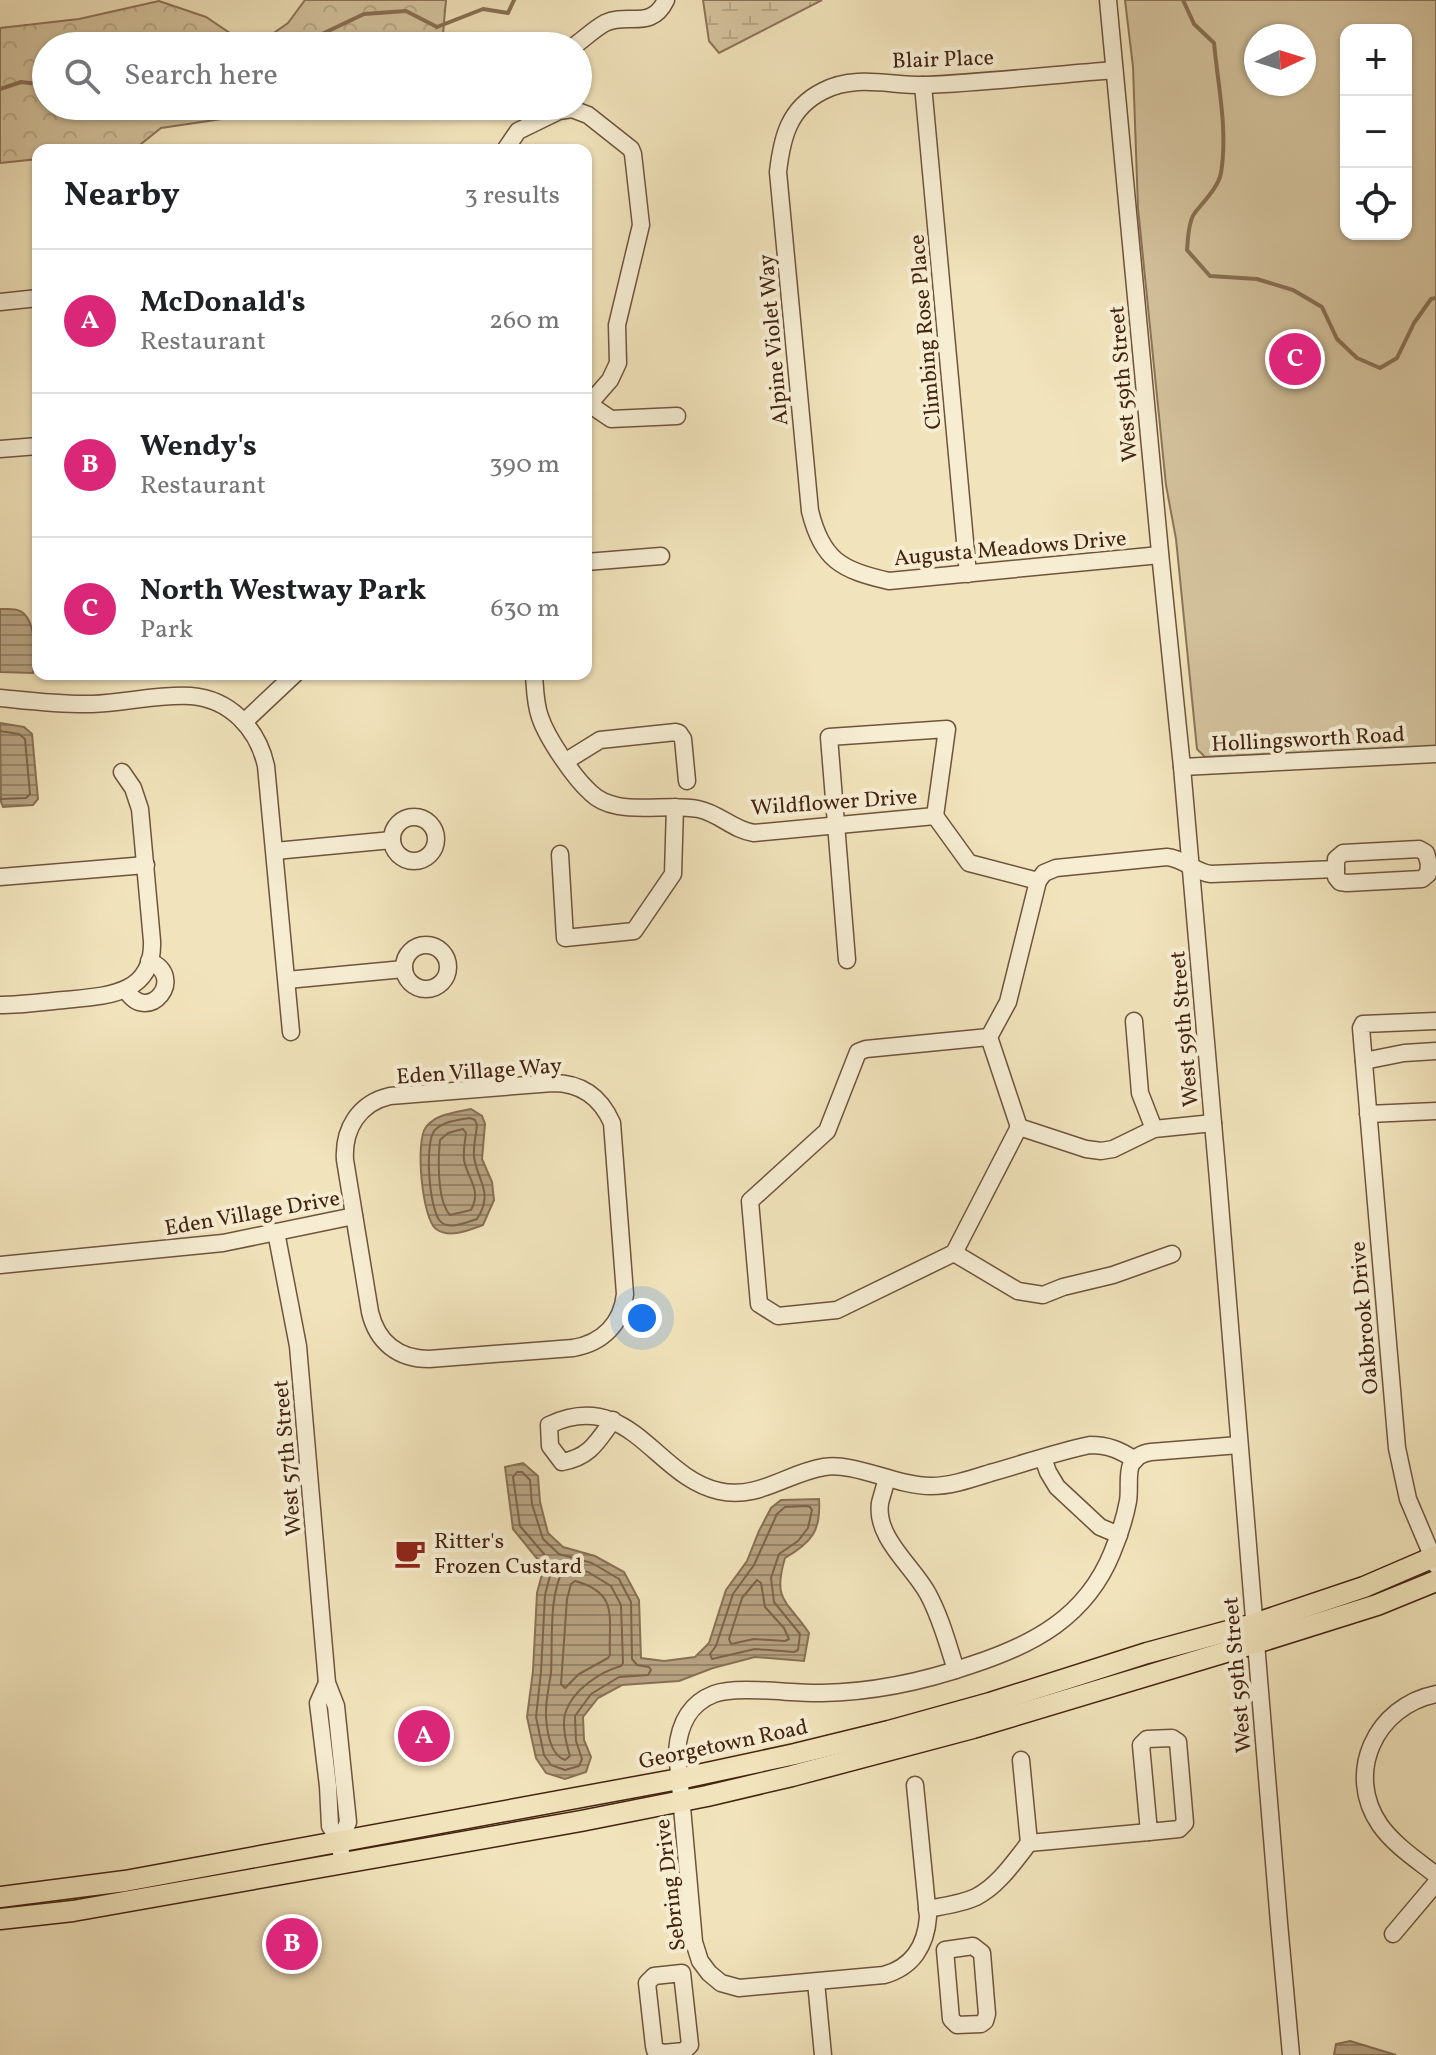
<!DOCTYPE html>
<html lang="en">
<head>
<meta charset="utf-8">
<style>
  :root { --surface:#fff; --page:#f6f6f6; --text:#202124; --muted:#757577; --line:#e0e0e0; --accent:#db2777 }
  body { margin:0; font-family:Vollkorn,serif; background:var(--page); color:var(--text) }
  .controls { position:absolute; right:24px; top:24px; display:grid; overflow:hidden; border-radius:16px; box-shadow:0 2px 6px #0004 }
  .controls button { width:72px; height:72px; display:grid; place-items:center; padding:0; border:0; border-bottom:2px solid var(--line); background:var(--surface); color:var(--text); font:40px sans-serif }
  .compass { position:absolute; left:1244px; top:24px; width:72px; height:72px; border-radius:50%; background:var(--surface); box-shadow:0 2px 6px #0004; rotate:86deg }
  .you { position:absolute; left:642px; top:1318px; width:28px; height:28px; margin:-20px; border:6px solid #fff; border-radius:50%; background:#1a73e8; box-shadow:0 0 0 12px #1a73e833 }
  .badge { display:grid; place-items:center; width:52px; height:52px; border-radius:50%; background:var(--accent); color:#fff; font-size:26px; font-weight:700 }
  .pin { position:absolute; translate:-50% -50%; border:4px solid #fff; box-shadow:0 2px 8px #0006 }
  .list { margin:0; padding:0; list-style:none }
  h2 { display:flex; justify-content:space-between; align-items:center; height:104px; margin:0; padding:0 32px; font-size:34px }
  h2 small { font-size:26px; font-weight:400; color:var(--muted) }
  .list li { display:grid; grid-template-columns:52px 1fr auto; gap:24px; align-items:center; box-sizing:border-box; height:144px; padding:0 32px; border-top:2px solid var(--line) }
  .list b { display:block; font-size:30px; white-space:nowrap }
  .list p { margin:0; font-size:26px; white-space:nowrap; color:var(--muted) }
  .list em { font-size:26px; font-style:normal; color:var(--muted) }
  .icon { flex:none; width:44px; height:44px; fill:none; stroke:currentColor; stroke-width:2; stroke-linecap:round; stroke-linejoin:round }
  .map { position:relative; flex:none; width:1436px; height:2055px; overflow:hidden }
  .search { position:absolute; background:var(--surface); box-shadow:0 2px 6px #0004; left:32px; top:32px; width:560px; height:88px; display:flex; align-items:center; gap:20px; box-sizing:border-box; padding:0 28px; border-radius:44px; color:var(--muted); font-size:30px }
  .panel { position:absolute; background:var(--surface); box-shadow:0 2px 6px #0004; left:32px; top:144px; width:560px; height:536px; border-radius:16px }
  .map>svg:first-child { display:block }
  .forest { fill:url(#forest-crowns); stroke:#8c7458; stroke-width:2 }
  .wetland { fill:url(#wetland-marsh); stroke:#8c7458; stroke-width:2 }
  .park { fill:#d4c39e; stroke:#8c7458; stroke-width:2; fill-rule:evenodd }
  .water { fill:url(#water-rules); stroke:#887054; stroke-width:2 }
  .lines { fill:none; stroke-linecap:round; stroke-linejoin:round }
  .shore { stroke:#7d6349; stroke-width:2 }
  .stream { stroke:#887054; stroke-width:4 }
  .minor-casing { stroke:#6f543c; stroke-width:19 }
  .major-casing { stroke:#442411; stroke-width:23 }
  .minor { stroke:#f6edd3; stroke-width:16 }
  .major { stroke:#f1e3bb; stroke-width:20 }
  .labels { text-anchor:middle; stroke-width:8; stroke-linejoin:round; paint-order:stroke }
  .street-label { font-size:22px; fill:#442411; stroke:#f6edd3 }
  .poi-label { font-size:22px; fill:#442411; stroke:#f6edd3; text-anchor:start }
</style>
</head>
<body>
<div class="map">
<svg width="1436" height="2055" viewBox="0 0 1436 2055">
  <defs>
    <pattern id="forest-crowns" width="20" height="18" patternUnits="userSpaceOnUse" patternTransform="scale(2)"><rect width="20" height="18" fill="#d4c39e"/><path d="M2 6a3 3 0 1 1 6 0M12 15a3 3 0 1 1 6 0" fill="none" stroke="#b7a787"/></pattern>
    <pattern id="wetland-marsh" width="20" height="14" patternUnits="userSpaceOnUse" patternTransform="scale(2)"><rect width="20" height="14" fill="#d4c39e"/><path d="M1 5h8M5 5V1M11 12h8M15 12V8" fill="none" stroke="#b7a787"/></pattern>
    <pattern id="water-rules" width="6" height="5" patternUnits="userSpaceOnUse" patternTransform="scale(2)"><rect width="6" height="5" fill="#b6a281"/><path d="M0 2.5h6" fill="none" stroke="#968468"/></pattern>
  </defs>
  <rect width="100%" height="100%" fill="#f1e3bb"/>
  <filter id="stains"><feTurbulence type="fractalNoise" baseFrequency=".0025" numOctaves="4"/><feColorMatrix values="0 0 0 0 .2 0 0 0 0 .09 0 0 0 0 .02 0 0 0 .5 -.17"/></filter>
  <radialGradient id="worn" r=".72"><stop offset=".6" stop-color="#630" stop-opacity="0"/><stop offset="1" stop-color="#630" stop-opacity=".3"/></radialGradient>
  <g class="forest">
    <polygon points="305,0 446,0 442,45 255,46 288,23"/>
    <polygon points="159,1 206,17 249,46 46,46 46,106 269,106 256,114 161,128 136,148 116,150 38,150 38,159 0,163 0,28 79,19"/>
  </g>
  <polygon class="wetland" points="703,0 822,0 719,53 709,41"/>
  <path class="park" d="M1125,0H1436V747L1205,757L1197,749L1176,539L1166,485L1138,208L1133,67ZM1346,30H1406V234H1346ZM1256,36H1304V84H1256Z"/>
  <g class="water">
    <path d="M0,609C6,609 15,608 20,611C36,619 37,658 33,673L0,672Z"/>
    <polygon points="0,723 24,727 32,734 38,799 33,805 3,807 1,802"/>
    <path d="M471,1109L482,1116L485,1124L482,1159L492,1182L494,1200L483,1225C469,1230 450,1239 436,1229C422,1218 415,1141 426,1127C436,1114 456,1112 471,1109Z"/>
    <path d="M523,1463L538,1476L540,1502L548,1533L563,1547L595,1556L624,1572L639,1600L641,1658L664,1661L695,1657L709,1643L726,1590L747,1561L759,1531L771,1508L781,1500L819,1499C821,1531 812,1542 785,1558C772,1601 787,1600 809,1633L804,1661L755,1657L713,1668L679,1681L622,1685L598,1698L583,1717L584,1740L591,1757L586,1772L565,1779L546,1773L536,1758L527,1717L533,1671L537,1593L544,1567L513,1529L505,1467Z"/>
    <polygon points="1350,2041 1396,2055 1334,2055 1336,2044"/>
  </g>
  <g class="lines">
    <g class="shore">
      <polyline points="0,731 19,734 25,739 30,794 26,798 0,799"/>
      <path d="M470,1118L475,1120L477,1125C476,1135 473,1147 474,1157C478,1183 494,1192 477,1219C467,1222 450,1230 441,1222C429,1212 424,1141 435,1130C444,1121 458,1120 470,1118Z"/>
      <path d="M463,1129L466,1133C465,1142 463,1151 464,1160C468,1180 482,1190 471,1210L450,1215C437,1201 438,1159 440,1140L448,1133Z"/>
      <polygon points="517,1472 522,1472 530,1480 532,1504 543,1539 559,1554 592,1563 619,1579 631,1602 632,1659 637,1665 649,1667 651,1670 648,1675 619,1677 591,1694 575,1716 576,1741 582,1759 579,1766 565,1770 551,1765 544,1755 536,1717 541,1672 545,1595 552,1568 550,1561 520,1526 513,1477"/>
      <polygon points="806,1506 810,1507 812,1510 808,1528 798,1541 779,1554 771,1578 774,1602 800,1634 798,1650 794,1652 755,1649 712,1659 710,1654 716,1646 733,1594 754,1565 777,1514 785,1507"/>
      <path d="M564,1567L588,1572L611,1586L621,1605L623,1663L621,1666C600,1672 574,1689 566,1711C561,1724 566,1743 570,1756L565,1760C550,1755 547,1732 546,1717C545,1703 549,1687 551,1673C553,1639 548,1598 564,1567Z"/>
      <polygon points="757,1580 761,1583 765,1607 784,1628 789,1639 785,1641 754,1639 731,1644 729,1639 742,1598"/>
      <path d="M575,1581C620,1593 608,1619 610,1655L608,1658L579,1674L565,1688L561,1684L567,1599L571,1584Z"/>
    </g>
    <g class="stream">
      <path d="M1183,0L1194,24L1214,43C1218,86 1228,130 1221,173C1218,188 1203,202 1194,214C1188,223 1188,240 1187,250L1210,276L1257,279L1293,290L1322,307L1337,339L1357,358L1380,368L1397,358L1414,323L1431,299L1436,298"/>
      <polyline points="303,46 322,34 364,14 406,11 437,27 483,9 508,13 514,0"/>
      <polyline points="0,89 21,82 46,85"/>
    </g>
    <defs>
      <g id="minor">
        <polyline points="1108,0 1161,563 1182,767 1218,1180 1279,1923 1291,2055"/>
        <path d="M574,46C584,39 594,29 605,23C628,12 651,31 666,0"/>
        <path d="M1114,70C1052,75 989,82 926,85C891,86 856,74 823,91C789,108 782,137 778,172L810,511C822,560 841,570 889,581L1160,555"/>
        <polyline points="923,85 968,574"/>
        <polyline points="505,150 518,131 559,111 572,109 588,115 631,149 633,154 641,225 617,325 618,363 610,380 589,404"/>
        <polyline points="0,302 38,298"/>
        <polyline points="586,406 589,404 611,419 677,416"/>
        <polyline points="0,449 38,446"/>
        <polyline points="586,562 661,556"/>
        <path d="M534,674C535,688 535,703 540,717C547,738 574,778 591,793C598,800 608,804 618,806C644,811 672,804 698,809C719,813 733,830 754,833L935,816"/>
        <path d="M0,698C30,701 62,705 92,704C125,703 158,694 191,696C230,699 258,729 266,766L291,1032"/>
        <polyline points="244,722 295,674"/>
        <polyline points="566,761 600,740 676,732 679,733 683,739 687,781"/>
        <polyline points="1182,767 1436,754"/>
        <polyline points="935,816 969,863 1038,881"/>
        <circle cx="414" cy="839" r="22"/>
        <polygon points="1419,849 1426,853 1429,864 1428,874 1422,879 1347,883 1340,882 1336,877 1336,859 1343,853"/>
        <polyline points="275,851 392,840"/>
        <polyline points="560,854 565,938 634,931 673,874 675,807"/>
        <polyline points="0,877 146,865"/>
        <circle cx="426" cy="967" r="22"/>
        <polyline points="847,960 829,737 947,729 935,816"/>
        <polyline points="287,980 404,969"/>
        <path d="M126,990C148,1026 188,977 149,961"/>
        <path d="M0,1005C21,1005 43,1002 64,1000C104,996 154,996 152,941L140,809L133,788L122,772"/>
        <polyline points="1134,1021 1140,1093 1154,1129"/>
        <polyline points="1436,1021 1363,1024 1361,1028 1397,1448 1408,1499 1436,1565"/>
        <polyline points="989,1037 866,1049 858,1052 827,1131 750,1201 759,1304 778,1316 837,1310 954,1253 1019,1127"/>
        <polyline points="1364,1061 1404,1053 1436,1051"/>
        <path d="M553,1083C582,1083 601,1098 612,1123L625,1294C622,1323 603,1343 573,1348L429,1359C398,1359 377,1342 370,1312L345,1160C343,1129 359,1103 390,1096Z"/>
        <polyline points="1368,1114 1436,1111"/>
        <path d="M1019,1127L989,1037L1008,1002L1038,881L1044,873L1056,868L1167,857C1185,859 1194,872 1211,874L1336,869"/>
        <polyline points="1019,1127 1086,1149 1101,1151 1113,1149 1154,1129 1213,1123"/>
        <polyline points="276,1232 298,1346 327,1683 336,1706 348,1822 340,1842 342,1863"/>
        <polyline points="954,1253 1018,1291 1043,1295 1063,1287 1113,1275 1172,1254"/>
        <polyline points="0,1265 223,1243 354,1216"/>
        <path d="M613,1420C597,1442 590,1457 562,1462L550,1446L549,1425C630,1387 655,1477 719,1491C758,1500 787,1473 824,1467C855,1462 896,1486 931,1486C951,1486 971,1479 990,1473C1023,1464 1056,1452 1090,1445C1108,1445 1120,1450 1135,1460"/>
        <polyline points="1043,1458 1048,1472 1057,1487 1100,1527 1119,1535"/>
        <path d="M887,1478C885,1486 882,1495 880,1503C875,1538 913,1566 928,1594C941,1618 948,1645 956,1670"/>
        <polyline points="327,1683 318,1703 328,1786 330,1826 340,1842"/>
        <path d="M1436,1694C1376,1706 1344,1773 1380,1825C1394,1845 1417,1860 1436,1875"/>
        <polygon points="1172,1738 1178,1742 1185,1823 1179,1829 1149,1832 1141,1745 1147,1739"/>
        <path d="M915,1785L928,1917C926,1945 913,1967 884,1975L739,1988L721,1983L709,1973L700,1961L694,1942L677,1751C679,1726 688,1704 714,1694C737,1685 794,1694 822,1693C873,1692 922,1682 971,1665C1033,1645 1086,1617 1112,1553C1119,1536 1125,1518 1128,1501C1130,1490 1127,1474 1131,1465C1135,1457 1143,1453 1151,1452L1239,1445"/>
        <polyline points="1029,1843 1149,1832"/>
        <path d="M927,1909C943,1906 961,1904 976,1897C998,1886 1014,1862 1029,1843L1021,1760"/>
        <polyline points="1393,1934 1436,1883"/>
        <polygon points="973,1946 982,1953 987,2014 985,2021 981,2024 957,2025 951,2019 945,1950"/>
        <polygon points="682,1973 690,2045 684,2051 663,2053 655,2050 654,2046 647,1983 654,1976"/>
        <polyline points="816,1982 823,2055"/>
      </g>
      <g id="major">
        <polyline points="0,1897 125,1881 679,1779 795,1754 889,1731 990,1703 1147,1653 1254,1624 1364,1587 1436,1556"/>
        <polyline points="0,1919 73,1911 581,1821 707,1796 792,1776 973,1728 1256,1643 1377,1605 1436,1581"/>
      </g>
    </defs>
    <use href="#minor" class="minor-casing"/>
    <use href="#major" class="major-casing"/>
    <use href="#minor" class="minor"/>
    <use href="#major" class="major"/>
  </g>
  <defs>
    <symbol id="cafe-bare" viewBox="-9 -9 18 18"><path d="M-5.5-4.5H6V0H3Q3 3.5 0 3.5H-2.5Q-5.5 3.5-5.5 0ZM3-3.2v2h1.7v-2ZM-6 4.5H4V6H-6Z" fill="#8f2418" stroke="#f6edd3" stroke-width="2.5" paint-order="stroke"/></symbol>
  </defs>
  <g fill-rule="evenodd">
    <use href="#cafe-bare" x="388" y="1531" width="44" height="44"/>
  </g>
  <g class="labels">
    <g class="street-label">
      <text transform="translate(943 58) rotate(-2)" y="8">Blair Place</text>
      <text transform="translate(924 332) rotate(-95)" y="8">Climbing Rose Place</text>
      <text transform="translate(772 340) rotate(-95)" y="8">Alpine Violet Way</text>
      <text transform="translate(1122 384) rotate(-95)" y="8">West 59th Street</text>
      <text transform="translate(1010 547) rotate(-5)" y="8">Augusta Meadows Drive</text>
      <text transform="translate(1308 738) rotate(-3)" y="8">Hollingsworth Road</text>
      <text transform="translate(834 801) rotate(-4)" y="8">Wildflower Drive</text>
      <text transform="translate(1183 1029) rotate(-95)" y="8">West 59th Street</text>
      <text transform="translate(479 1070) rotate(-4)" y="8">Eden Village Way</text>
      <text transform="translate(252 1212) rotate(-10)" y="8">Eden Village Drive</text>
      <text transform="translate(1363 1318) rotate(-95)" y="8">Oakbrook Drive</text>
      <text transform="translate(286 1458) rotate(-95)" y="8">West 57th Street</text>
      <text transform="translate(1236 1675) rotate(-95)" y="8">West 59th Street</text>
      <text transform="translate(723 1743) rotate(-12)" y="8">Georgetown Road</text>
      <text transform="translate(669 1885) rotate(-97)" y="8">Sebring Drive</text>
    </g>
    <g class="poi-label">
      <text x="434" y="1548">Ritter's<tspan x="434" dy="25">Frozen Custard</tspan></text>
    </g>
  </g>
  <rect width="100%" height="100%" filter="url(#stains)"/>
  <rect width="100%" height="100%" fill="url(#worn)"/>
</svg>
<div class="controls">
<button>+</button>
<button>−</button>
<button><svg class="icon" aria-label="locate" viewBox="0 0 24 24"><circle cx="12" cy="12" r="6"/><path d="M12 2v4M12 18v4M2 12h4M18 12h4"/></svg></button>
</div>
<svg class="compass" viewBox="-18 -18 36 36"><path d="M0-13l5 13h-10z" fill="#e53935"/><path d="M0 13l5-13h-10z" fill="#757577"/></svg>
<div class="you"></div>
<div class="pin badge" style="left:424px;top:1736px">A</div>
<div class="pin badge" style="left:292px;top:1944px">B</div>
<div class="pin badge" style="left:1295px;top:359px">C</div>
<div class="search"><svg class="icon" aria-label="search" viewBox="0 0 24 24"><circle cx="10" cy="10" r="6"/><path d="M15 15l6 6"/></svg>Search here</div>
<section class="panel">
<h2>Nearby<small>3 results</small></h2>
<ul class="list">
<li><span class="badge">A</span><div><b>McDonald's</b><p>Restaurant</p></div><em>260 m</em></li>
<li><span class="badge">B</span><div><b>Wendy's</b><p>Restaurant</p></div><em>390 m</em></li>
<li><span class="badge">C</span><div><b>North Westway Park</b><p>Park</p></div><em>630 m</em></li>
</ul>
</section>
</div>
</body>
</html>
